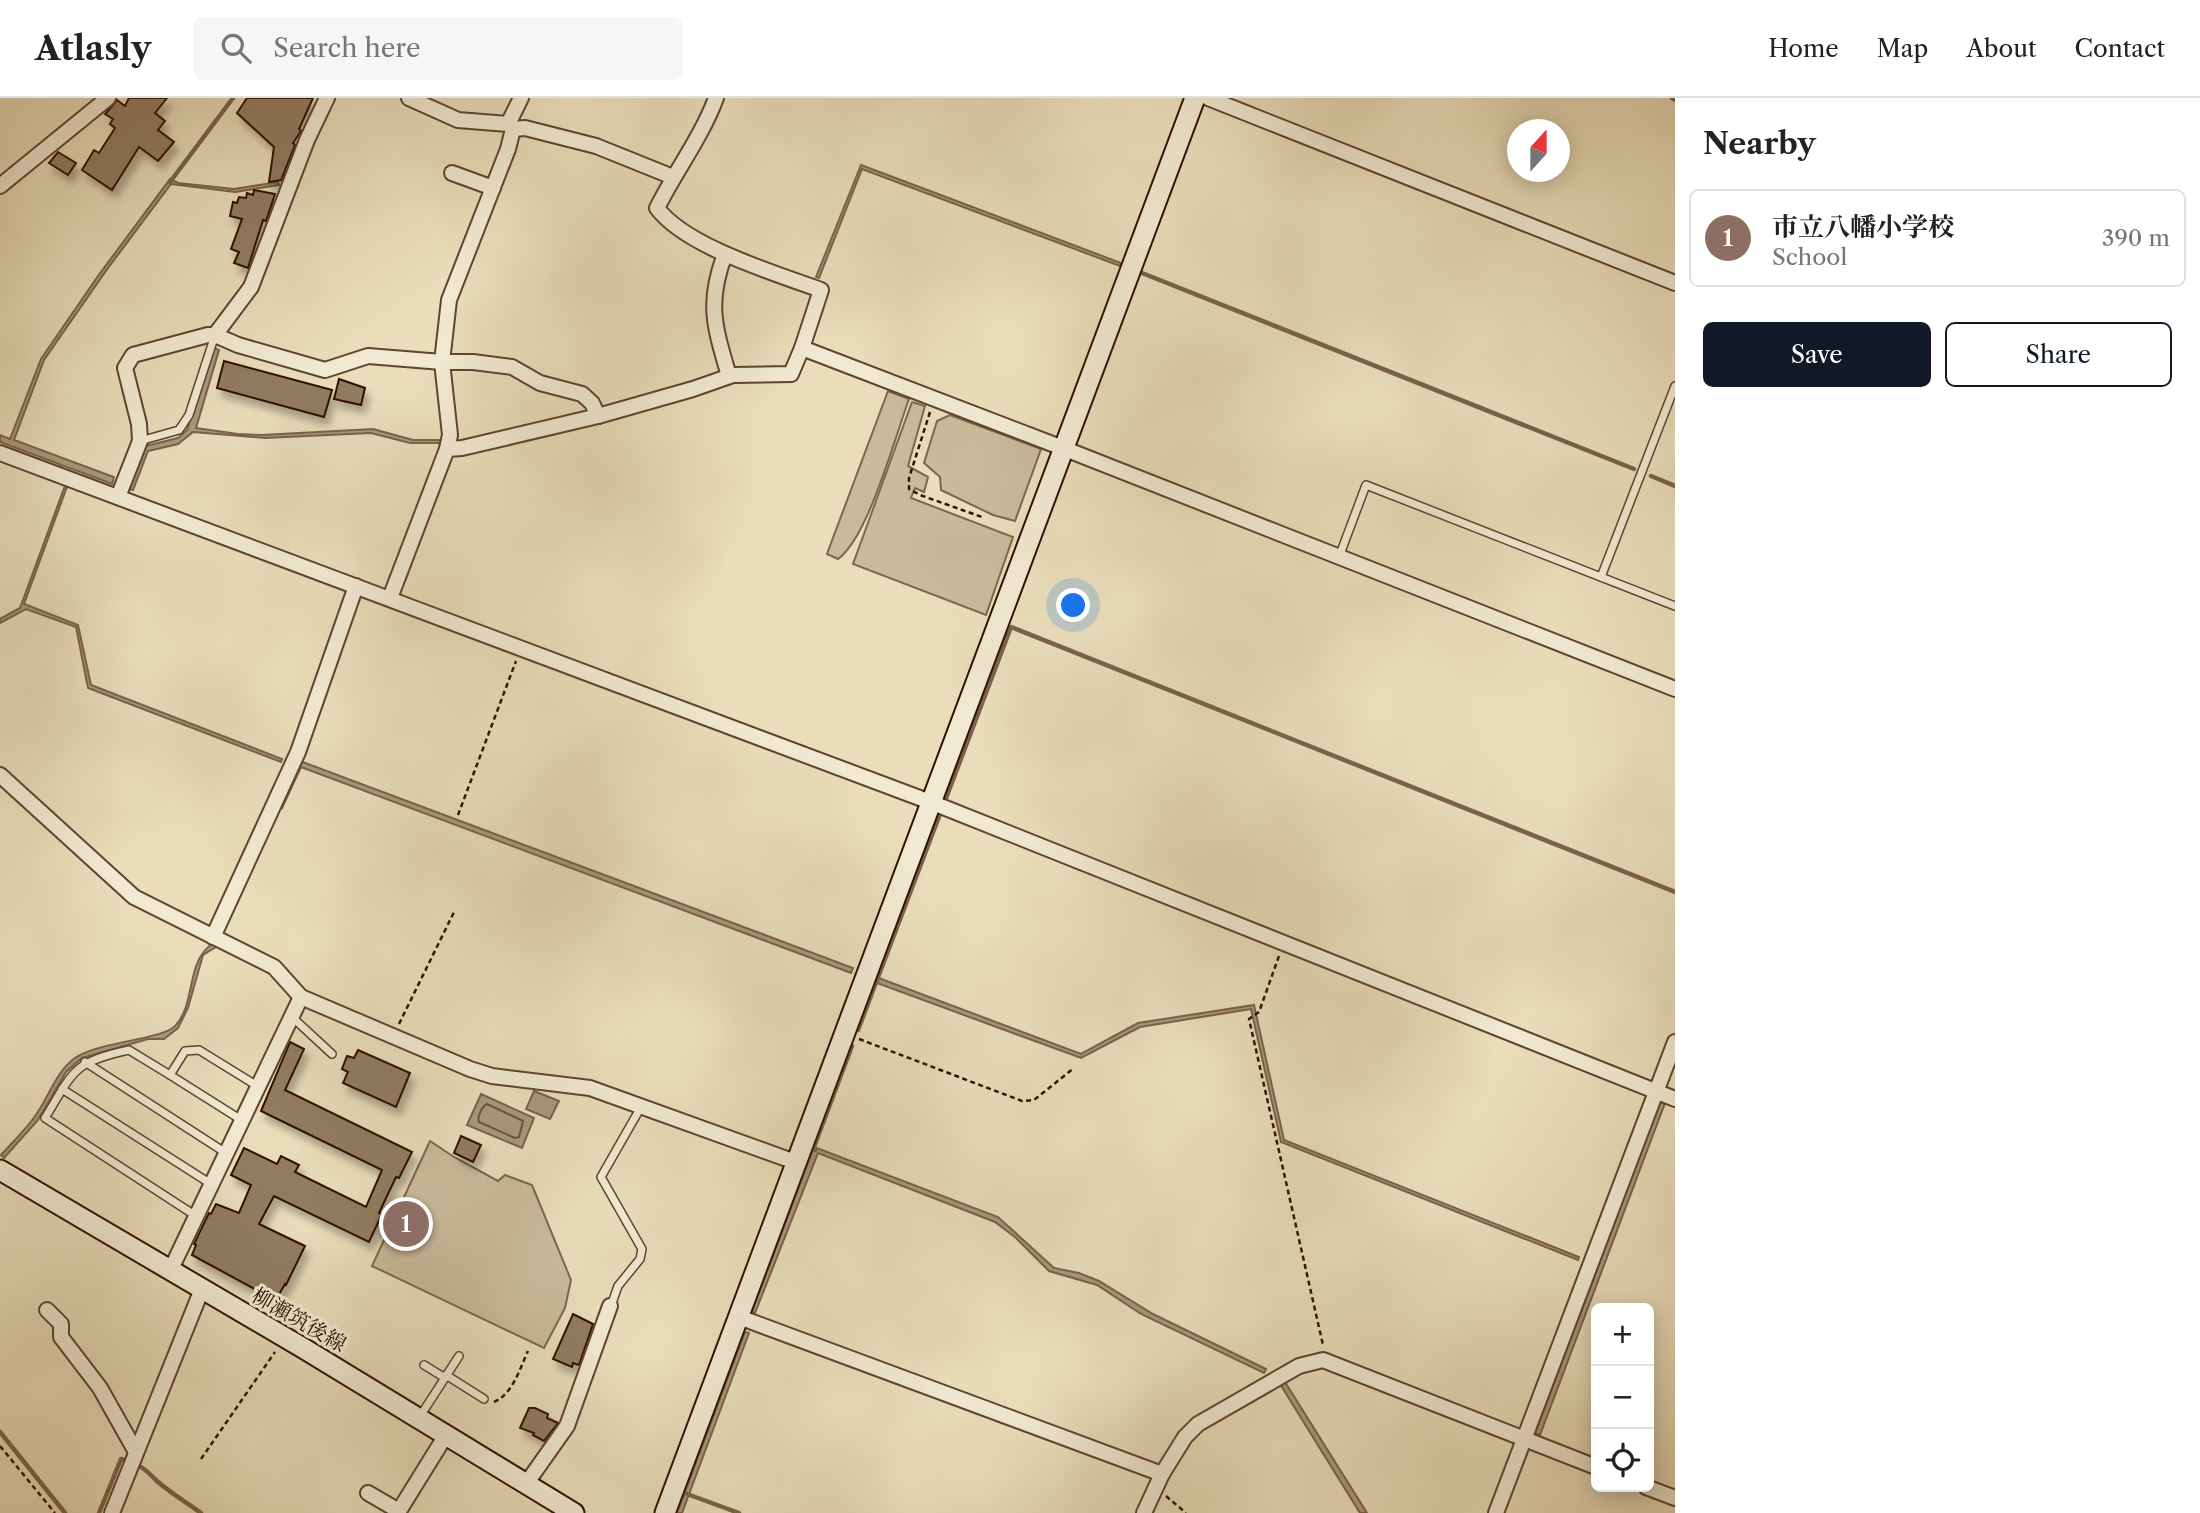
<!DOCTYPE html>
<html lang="en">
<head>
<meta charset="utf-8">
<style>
  :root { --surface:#fff; --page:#f6f6f6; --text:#222; --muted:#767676; --line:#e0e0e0; --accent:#111827 }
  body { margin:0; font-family:"Libre Caslon Text","Noto Serif JP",serif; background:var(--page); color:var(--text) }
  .controls { position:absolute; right:21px; bottom:21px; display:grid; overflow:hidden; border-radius:10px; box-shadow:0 4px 18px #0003 }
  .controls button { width:63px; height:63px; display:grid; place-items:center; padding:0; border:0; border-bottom:2px solid var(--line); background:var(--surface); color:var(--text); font:35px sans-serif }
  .compass { position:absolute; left:1507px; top:21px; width:63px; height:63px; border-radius:50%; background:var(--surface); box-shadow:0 4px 18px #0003; rotate:21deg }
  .you { position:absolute; left:1074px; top:508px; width:24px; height:24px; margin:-18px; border:5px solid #fff; border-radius:50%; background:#1a73e8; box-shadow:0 0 0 10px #1a73e833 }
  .badge { display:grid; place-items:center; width:46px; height:46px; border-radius:50%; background:var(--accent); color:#fff; font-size:23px; font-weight:700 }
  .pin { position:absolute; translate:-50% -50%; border:4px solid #fff; box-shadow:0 2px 7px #0006 }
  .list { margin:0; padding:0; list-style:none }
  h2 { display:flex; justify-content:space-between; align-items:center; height:91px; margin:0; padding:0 28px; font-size:30px }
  h2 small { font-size:23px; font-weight:400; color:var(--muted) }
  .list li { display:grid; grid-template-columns:46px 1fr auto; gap:21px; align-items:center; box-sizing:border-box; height:98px; margin:0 14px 14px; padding:0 14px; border:2px solid var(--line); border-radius:10px }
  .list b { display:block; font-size:26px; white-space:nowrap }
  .list p { margin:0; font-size:23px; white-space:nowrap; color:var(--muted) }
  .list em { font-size:23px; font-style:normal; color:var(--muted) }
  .actions { display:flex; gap:14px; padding:21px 28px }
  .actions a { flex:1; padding:16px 0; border:2px solid var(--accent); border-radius:10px; text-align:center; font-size:24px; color:var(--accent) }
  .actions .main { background:var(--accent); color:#fff }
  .icon { flex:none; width:38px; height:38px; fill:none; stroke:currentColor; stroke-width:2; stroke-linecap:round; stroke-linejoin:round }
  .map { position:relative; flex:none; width:1675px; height:1415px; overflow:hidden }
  header { display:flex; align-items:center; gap:42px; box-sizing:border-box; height:98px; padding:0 35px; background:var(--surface); border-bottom:2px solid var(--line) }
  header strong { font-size:33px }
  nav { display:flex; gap:38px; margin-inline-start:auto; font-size:24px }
  .search { width:490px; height:63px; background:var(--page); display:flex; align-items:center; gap:18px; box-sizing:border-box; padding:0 24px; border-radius:10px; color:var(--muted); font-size:26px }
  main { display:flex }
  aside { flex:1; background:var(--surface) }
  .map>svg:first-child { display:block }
  .green { fill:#caba9a; stroke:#7e664d; stroke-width:2 }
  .water { fill:#aa987b; stroke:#7a624a; stroke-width:2 }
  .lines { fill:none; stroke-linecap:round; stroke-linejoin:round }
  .shore { stroke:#6e543e; stroke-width:2 }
  .stream { stroke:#7a624a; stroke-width:4.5 }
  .building { fill:#917b61; stroke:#311100; stroke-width:2; filter:url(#shadow) }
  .lane-casing { stroke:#5f442e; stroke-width:10 }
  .street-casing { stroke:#5f442e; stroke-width:18 }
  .secondary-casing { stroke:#311100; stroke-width:23 }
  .path { stroke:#311100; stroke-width:2.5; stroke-dasharray:5 3.5; stroke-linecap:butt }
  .lane { stroke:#f1e9d2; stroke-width:7 }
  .street { stroke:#f1e9d2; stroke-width:14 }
  .secondary { stroke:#f1e9d2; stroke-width:19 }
  .labels { text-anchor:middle; stroke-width:6; stroke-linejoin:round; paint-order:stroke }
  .street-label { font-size:21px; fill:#311100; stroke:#f1e9d2 }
</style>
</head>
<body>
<header>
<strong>Atlasly</strong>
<div class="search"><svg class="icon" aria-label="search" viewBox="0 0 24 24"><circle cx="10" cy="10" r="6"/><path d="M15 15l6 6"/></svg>Search here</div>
<nav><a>Home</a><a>Map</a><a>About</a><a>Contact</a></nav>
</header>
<main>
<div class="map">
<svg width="1675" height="1415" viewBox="0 0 1675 1415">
  <defs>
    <filter id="shadow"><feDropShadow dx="4.5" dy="8" stdDeviation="3.5" flood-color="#0004"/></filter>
  </defs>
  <rect width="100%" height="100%" fill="#e9ddba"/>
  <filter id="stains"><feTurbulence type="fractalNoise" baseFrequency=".00286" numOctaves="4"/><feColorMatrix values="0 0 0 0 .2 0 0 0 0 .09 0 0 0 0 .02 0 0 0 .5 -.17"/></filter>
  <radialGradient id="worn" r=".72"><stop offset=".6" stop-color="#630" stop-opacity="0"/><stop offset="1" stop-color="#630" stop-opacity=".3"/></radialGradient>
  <g class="green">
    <path d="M888,293L909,301C895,339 868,440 838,461L827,456Z"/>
    <polygon points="912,304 925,308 908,368 928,379 924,394 915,390 911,400 1013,439 986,517 853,466"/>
    <polygon points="950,317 1041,351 1015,423 993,417 941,392 940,379 924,365 937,323"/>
    <polygon points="430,1043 454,1059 498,1083 505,1077 532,1087 571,1182 565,1210 544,1250 372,1168"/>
  </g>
  <g class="water">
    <polygon points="861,67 1121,165 1120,168 862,71 819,180 816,179"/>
    <polygon points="170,81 178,85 234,91 278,84 279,87 235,94 171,86 108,170 44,262 14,342 114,379 112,386 0,344 0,337 10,341 41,261 98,178"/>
    <polygon points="214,250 219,252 196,330 238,336 262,337 373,331 413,342 440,342 441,345 410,345 371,335 265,340 193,334 178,346 148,353 133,392 128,391 145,348 178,340 187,332"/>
    <polygon points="66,385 68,386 24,506 78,527 91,587 282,661 281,664 88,590 76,529 26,511 0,525 0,521 20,510"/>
    <polygon points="300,663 853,870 851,875 301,669 282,710 279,708"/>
    <path d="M212,846L216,849L203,857L188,910L178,930L164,941H148L82,960L66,974L38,1022L4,1060L1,1057C12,1045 23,1034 33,1021C48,1002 55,974 75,960C99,943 164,942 176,927C196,904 186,864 212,846Z"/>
    <polygon points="876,879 1081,956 1138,925 1254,907 1284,1042 1579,1159 1578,1162 1281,1044 1251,911 1140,929 1081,960 874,884"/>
    <polygon points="534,993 559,1003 550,1021 526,1011"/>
    <polygon points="481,996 534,1020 522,1050 467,1027"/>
    <polygon points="1660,1004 1665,1005 1540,1337 1535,1335"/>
    <polygon points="814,1049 998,1119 1054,1170 1079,1175 1099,1183 1153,1216 1266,1271 1264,1275 1141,1216 1097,1187 1049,1173 1016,1140 995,1124 818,1055 755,1215 752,1213"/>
    <polygon points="745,1234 749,1235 682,1415 677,1415"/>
    <polygon points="1285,1284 1367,1415 1360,1415 1280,1286"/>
  </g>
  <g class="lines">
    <path class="shore" d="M487,1006L523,1023L519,1039L515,1040L479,1024C477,1019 482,1008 487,1006Z"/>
    <g class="stream">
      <polyline points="1672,0 1675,2"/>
      <polyline points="170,84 233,0"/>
      <polyline points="1142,175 1634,371"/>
      <polyline points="1651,378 1675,388"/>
      <polyline points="858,932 1011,529 1675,794"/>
      <polyline points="815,1052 814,1049 852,948"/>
      <polyline points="0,1334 65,1415"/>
      <path d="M135,1366C146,1370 150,1377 158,1384C171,1395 187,1405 201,1415"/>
      <polyline points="687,1396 739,1415"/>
      <polyline points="99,1415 121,1361 125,1362"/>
    </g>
  </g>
  <g class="building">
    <polygon points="129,0 167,0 155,15 165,23 158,32 174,44 158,63 139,49 112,92 82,72 94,52 99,55 115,30 110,26 113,21 105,16 107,14 117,2 125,8"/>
    <polygon points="247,0 313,0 299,31 301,33 293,45 295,47 281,82 269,84 274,49 237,15"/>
    <polygon points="58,54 76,65 68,77 49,65"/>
    <polygon points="254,92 275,96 266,123 263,122 248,170 234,165 239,154 231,151 242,121 230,118 233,104 237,105 239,99 246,100 247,95 253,97"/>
    <polygon points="224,263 332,292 324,319 217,290"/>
    <polygon points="339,281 365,290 361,307 334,301"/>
    <polygon points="290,944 304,951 285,992 412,1054 399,1080 396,1079 379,1115 382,1116 369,1144 274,1098 259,1126 305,1148 286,1187 285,1186 277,1200 259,1191 258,1193 192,1157 196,1147 194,1146 209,1115 211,1116 216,1106 239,1115 251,1087 231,1077 244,1050 277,1066 281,1058 299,1067 295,1074 366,1109 382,1072 261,1013"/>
    <polygon points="358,952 410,975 396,1009 343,985 348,974 342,971 347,958 354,960"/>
    <polygon points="461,1038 481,1047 473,1064 454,1055"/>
    <polygon points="573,1216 593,1226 579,1267 573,1265 572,1269 553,1261"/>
    <polygon points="529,1310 535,1310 548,1316 547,1320 558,1325 544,1343 533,1337 534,1335 520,1330"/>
  </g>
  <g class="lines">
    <defs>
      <g id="lane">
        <polyline points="140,343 179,332 189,317 215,237"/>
        <polyline points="1339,459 1366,387 1675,508"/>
        <polyline points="1601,479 1675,288"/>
        <polyline points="292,919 332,956"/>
        <polyline points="85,964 226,1055"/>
        <polyline points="170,977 243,1023"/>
        <polyline points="62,991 211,1086"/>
        <path d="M196,1118L45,1020C74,973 72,964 129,952L170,977L185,953L199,952L259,989"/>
        <polyline points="611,1208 618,1188 640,1161 642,1151 601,1079 641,1009"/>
        <polyline points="424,1267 445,1280"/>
        <polyline points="446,1277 484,1301"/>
        <polyline points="419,1320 459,1258"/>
      </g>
      <g id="street">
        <polyline points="409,0 458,22 508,26 513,31 508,51 449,202 442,264 450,337 447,351"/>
        <polyline points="1208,0 1675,185"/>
        <polyline points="508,26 521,0"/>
        <polyline points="513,31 525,30 596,48 673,79"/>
        <polyline points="452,75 493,90"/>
        <polyline points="0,88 108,0"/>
        <path d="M725,156C706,206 715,230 729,278"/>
        <polyline points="215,237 251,189 307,42 327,0"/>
        <polyline points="802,250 1055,347 1675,591"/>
        <polyline points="0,355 933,705 1675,1001"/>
        <polyline points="118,399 140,343 139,326 125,270 133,257 208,237 215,237 238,247 325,272 368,258 442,264 473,264 512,269 540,285 582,296 592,305 598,318"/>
        <path d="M390,500L447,351L462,350L598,318L693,291L733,277L791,276L802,250L821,192C775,175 686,149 657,110C676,72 701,40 716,0"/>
        <polyline points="0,677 134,799 274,869 301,899 470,971 492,978 590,990 798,1065"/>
        <polyline points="213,839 298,654 356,488"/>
        <polyline points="171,1171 301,899"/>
        <polyline points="47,1212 61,1226 61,1239 100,1290 136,1354"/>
        <polyline points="739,1219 1162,1376 1185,1339 1198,1326 1299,1268 1323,1262 1596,1369"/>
        <polyline points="526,1386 567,1328 610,1208"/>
        <polyline points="1646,1389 1675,1400"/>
        <polyline points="368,1395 399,1413 446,1337"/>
        <polyline points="112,1415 202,1191"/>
        <polyline points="1144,1415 1162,1376"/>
        <polyline points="1496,1415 1675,944"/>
      </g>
      <g id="secondary">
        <polyline points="0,1072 303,1250 574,1415"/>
        <polyline points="665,1415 1195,0"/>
      </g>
    </defs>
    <use href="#lane" class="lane-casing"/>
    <use href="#street" class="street-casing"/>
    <use href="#secondary" class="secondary-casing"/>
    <g class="path">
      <polyline points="930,314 909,380 909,391 920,397 982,419"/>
      <polyline points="458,717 516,563"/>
      <polyline points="1279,858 1259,914 1249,921 1323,1247"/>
      <polyline points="399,926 455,812"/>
      <polyline points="859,941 1022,1003 1034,1002 1074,970"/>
      <path d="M494,1304C513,1296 520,1270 528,1253"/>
      <polyline points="0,1348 55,1415"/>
      <polyline points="201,1361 275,1254"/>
      <polyline points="1166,1398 1186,1415"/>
    </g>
    <use href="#lane" class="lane"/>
    <use href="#street" class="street"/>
    <use href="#secondary" class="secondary"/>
  </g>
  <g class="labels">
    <g class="street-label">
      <text transform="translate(299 1222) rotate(30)" y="7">柳瀬筑後線</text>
    </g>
  </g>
  <rect width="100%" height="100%" filter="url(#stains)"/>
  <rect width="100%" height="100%" fill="url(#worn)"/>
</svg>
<div class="controls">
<button>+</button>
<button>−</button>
<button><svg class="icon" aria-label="locate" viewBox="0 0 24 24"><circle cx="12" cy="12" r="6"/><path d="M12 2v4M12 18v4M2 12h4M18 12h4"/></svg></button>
</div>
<svg class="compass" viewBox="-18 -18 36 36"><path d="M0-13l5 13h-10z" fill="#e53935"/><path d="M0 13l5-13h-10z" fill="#767676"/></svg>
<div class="you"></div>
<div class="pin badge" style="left:406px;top:1126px;background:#8d6e63">1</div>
</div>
<aside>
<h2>Nearby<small></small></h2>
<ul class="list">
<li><span class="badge" style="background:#8d6e63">1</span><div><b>市立八幡小学校</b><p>School</p></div><em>390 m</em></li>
</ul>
<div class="actions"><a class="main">Save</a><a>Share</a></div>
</aside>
</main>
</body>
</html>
